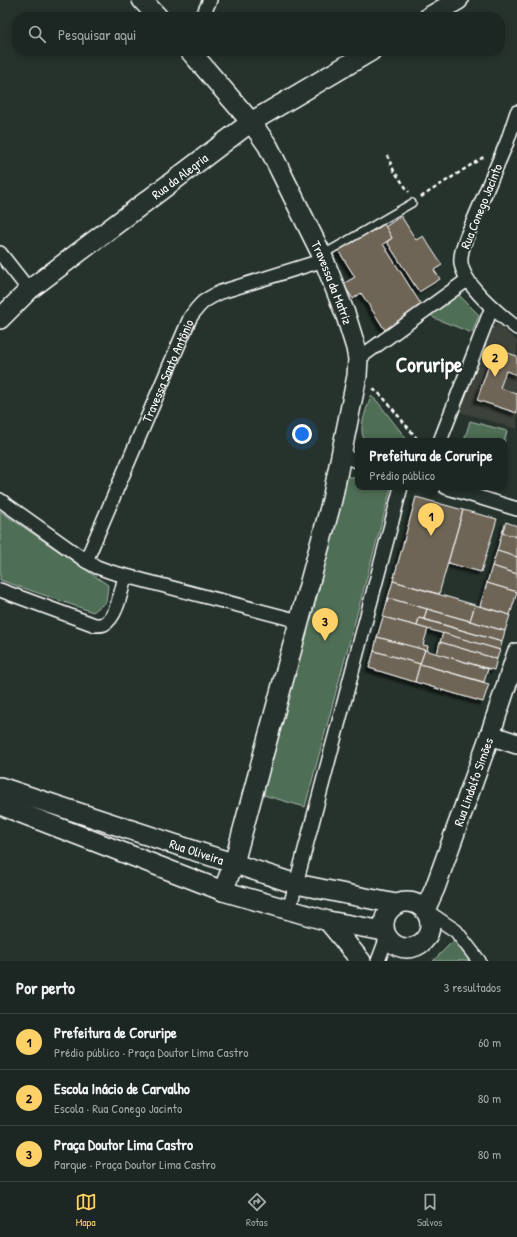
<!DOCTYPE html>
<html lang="pt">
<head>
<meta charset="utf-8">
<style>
  :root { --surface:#1c2622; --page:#29322f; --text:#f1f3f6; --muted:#a0a5a5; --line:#3a4340; --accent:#ffd166 }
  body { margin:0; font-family:"Patrick Hand",sans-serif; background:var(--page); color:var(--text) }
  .you { position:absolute; left:302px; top:434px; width:14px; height:14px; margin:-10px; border:3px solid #fff; border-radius:50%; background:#1a73e8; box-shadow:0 0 0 6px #1a73e833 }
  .badge { display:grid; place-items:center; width:26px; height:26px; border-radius:50%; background:var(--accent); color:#111; font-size:13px; font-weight:700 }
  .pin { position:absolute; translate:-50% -33px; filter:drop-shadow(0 1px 2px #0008) }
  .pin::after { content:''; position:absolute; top:21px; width:14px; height:12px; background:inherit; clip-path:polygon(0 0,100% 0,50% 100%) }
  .popup { position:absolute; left:355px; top:438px; width:152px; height:52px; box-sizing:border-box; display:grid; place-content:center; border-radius:8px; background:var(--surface); filter:drop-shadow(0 1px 3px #0005); font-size:13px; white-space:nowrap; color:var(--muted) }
  .popup b { font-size:15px; color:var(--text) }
  .popup::after { content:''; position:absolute; left:50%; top:100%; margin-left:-8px; border:8px solid transparent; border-top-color:var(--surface) }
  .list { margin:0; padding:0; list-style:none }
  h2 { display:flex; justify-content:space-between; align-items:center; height:52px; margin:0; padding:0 16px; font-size:17px }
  h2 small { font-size:13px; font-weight:400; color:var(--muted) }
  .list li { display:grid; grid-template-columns:26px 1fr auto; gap:12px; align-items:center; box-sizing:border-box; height:56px; padding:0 16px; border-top:1px solid var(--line) }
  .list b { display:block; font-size:15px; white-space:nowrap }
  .list p { margin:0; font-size:13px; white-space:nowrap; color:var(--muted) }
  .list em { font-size:13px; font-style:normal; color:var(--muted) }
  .icon { flex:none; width:22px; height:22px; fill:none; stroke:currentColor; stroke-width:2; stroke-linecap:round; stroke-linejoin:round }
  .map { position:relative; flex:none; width:517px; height:961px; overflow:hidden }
  .search { position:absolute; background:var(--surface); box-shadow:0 2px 10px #0003; left:12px; right:12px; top:12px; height:44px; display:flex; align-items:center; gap:10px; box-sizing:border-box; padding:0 14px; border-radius:16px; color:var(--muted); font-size:15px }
  .sheet { height:220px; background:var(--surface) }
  nav { display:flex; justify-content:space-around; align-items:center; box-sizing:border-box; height:56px; border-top:1px solid var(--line); background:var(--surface); font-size:11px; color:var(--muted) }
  nav a { display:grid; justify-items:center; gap:2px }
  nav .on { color:var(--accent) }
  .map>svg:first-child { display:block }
  .built { fill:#3c423a }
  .green { fill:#4f6e57; stroke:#a7b6ab }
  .building { fill:#6e6557; stroke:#fff; filter:url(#shadow) }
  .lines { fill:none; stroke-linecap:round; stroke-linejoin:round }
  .lane-casing { stroke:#fff; stroke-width:10 }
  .street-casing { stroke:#fff; stroke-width:16 }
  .secondary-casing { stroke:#fff; stroke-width:22 }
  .path { stroke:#fff; stroke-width:2.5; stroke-dasharray:4 3; stroke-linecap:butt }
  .lane { stroke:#26332d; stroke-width:7 }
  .street { stroke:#26332d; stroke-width:13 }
  .secondary { stroke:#26332d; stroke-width:19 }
  .labels { text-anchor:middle; stroke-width:3.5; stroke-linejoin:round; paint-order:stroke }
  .street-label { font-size:13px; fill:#fff; stroke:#26332d }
  .town-label { font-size:21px; font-weight:bold; fill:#fff; stroke:#26332d }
</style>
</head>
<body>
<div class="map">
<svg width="517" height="961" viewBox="0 0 517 961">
  <defs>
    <filter id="shadow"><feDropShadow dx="-3.5" dy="3.5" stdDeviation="1" flood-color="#0009"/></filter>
  </defs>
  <rect width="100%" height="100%" fill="#26332d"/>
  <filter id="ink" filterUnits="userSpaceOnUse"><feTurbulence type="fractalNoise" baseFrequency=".025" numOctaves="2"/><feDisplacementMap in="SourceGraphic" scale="8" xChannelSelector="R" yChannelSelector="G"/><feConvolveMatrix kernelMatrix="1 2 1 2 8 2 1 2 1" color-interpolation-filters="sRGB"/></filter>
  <g filter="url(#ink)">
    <polygon class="built" points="498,324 517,341 517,429 460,412 492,329"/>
    <g class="green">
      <polygon points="457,294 461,297 479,315 472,333 434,318 428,312"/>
      <path d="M371,396L377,401L408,441H365C357,428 367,409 371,396Z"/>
      <polygon points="470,421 507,431 504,443 504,441 464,441"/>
      <polygon points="346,476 358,479 358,487 387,487 391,488 305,807 260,794"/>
      <polygon points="0,511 108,585 106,602 93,612 0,580"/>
      <polygon points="457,937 474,961 433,961"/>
    </g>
    <g class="building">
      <polygon points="401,216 416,240 423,236 442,265 434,270 440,279 419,292 387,242 392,238 385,227"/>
      <polygon points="384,224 392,238 383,244 422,306 385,330 361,293 353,299 343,284 355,277 338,250 372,228 374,231"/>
      <polygon points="505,352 517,356 517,375 506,371 500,388 517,394 517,413 477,400 490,362 501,365"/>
      <polygon points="416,497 463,510 439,594 393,581"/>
      <polygon points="463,510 497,519 481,572 448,563"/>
      <polygon points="506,522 517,526 517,537 502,533"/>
      <polygon points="502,533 517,537 517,557 497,551"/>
      <polygon points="497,551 517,557 517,574 492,566"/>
      <polygon points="492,566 517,574 517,592 487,583"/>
      <polygon points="393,581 475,605 470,621 388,598"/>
      <polygon points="487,583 517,592 510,615 480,606"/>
      <polygon points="388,598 427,609 424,619 419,618 417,626 383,617"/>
      <polygon points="475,605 510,615 505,631 470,621"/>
      <polygon points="427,609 505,631 502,642 424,619"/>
      <polygon points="383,617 428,629 423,645 428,646 427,651 377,637"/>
      <polygon points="419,618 502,642 500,650 417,626"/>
      <polygon points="443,633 500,650 497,659 440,642"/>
      <polygon points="377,637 425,650 420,664 374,651"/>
      <polygon points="440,642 497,659 494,670 437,654"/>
      <polygon points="425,650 488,669 484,682 420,664"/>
      <polygon points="374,651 420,664 415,682 369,668"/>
      <polygon points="420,664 489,684 483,702 415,682"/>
    </g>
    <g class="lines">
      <defs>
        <polyline id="lane" points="322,255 412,203"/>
        <g id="street">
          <polyline points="202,17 210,0"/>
          <path d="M517,112L507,142L466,238C463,246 460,255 461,263C464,286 499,314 517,328"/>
          <polyline points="0,253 29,290"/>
          <polyline points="358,359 467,280"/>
          <polyline points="440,441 492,307"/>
          <polyline points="342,456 358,461"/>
          <polyline points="445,487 517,509"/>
          <polyline points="0,500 86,561 97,567 111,572 299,621"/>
          <path id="s1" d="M86,561L190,318C200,303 204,300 221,292L324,260"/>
          <path d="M0,590L95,625C98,625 102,625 104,624C117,618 122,588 125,576"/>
          <polyline points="289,910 401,487"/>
          <polyline points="425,910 456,931 479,961"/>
          <polyline points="378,961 387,937"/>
        </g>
        <g id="secondary">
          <polyline points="142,0 158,17"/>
          <polyline points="429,17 458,0"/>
          <path id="s2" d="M190,51L251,122L268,146L322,255L346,316L356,348L358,359L357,376L332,500L234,863L223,891"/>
          <path id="s3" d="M0,319L29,290L251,122L371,51"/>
          <polyline points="490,735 517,744"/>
          <path id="s4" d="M0,787L296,884L396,904"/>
          <polyline points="0,805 223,891 328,921 384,931"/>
          <circle cx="407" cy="925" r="23"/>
          <path id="s5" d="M425,910L435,888L490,735L517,653"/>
          <polyline points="328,921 361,961"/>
        </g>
      </defs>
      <use href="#lane" class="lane-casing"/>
      <use href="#street" class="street-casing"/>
      <use href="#secondary" class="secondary-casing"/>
      <g class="path">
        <polyline points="387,155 394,171 409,192"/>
        <polyline points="421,197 485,156"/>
        <polyline points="373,389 382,396 419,441"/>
      </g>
      <use href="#lane" class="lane"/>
      <use href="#street" class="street"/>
      <use href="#secondary" class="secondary"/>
    </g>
  </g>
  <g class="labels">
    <g class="street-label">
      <text dy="5" stroke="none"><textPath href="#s3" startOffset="230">Rua da Alegria</textPath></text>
      <text transform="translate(481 206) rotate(-68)" y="5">Rua Conego Jacinto</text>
      <text dy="5" stroke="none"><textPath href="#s2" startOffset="274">Travessa da Matriz</textPath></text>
      <text dy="5" stroke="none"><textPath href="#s1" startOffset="207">Travessa Santo Antônio</textPath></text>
      <text dy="5" stroke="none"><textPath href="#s5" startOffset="137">Rua Lindolfo Simões</textPath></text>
      <text dy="5" stroke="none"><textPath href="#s4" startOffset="207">Rua Oliveira</textPath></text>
    </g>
    <g class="town-label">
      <text x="429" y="372">Coruripe</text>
    </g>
  </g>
</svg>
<div class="you"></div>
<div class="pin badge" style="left:431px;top:536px">1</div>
<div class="popup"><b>Prefeitura de Coruripe</b>Prédio público</div>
<div class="pin badge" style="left:495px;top:377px">2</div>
<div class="pin badge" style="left:325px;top:641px">3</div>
<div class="search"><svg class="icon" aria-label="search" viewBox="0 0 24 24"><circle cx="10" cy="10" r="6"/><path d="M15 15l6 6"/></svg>Pesquisar aqui</div>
</div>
<section class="sheet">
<h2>Por perto<small>3 resultados</small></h2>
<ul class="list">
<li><span class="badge">1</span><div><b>Prefeitura de Coruripe</b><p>Prédio público · Praça Doutor Lima Castro</p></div><em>60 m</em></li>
<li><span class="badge">2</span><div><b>Escola Inácio de Carvalho</b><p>Escola · Rua Conego Jacinto</p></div><em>80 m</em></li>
<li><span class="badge">3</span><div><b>Praça Doutor Lima Castro</b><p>Parque · Praça Doutor Lima Castro</p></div><em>80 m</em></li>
</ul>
</section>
<nav>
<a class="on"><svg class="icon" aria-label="map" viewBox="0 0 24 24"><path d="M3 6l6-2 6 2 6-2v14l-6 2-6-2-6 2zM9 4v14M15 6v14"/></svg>Mapa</a>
<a><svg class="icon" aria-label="directions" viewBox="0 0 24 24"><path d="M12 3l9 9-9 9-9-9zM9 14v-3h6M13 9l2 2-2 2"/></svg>Rotas</a>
<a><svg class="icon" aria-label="saved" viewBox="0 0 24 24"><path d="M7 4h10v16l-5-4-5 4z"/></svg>Salvos</a>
</nav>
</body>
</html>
